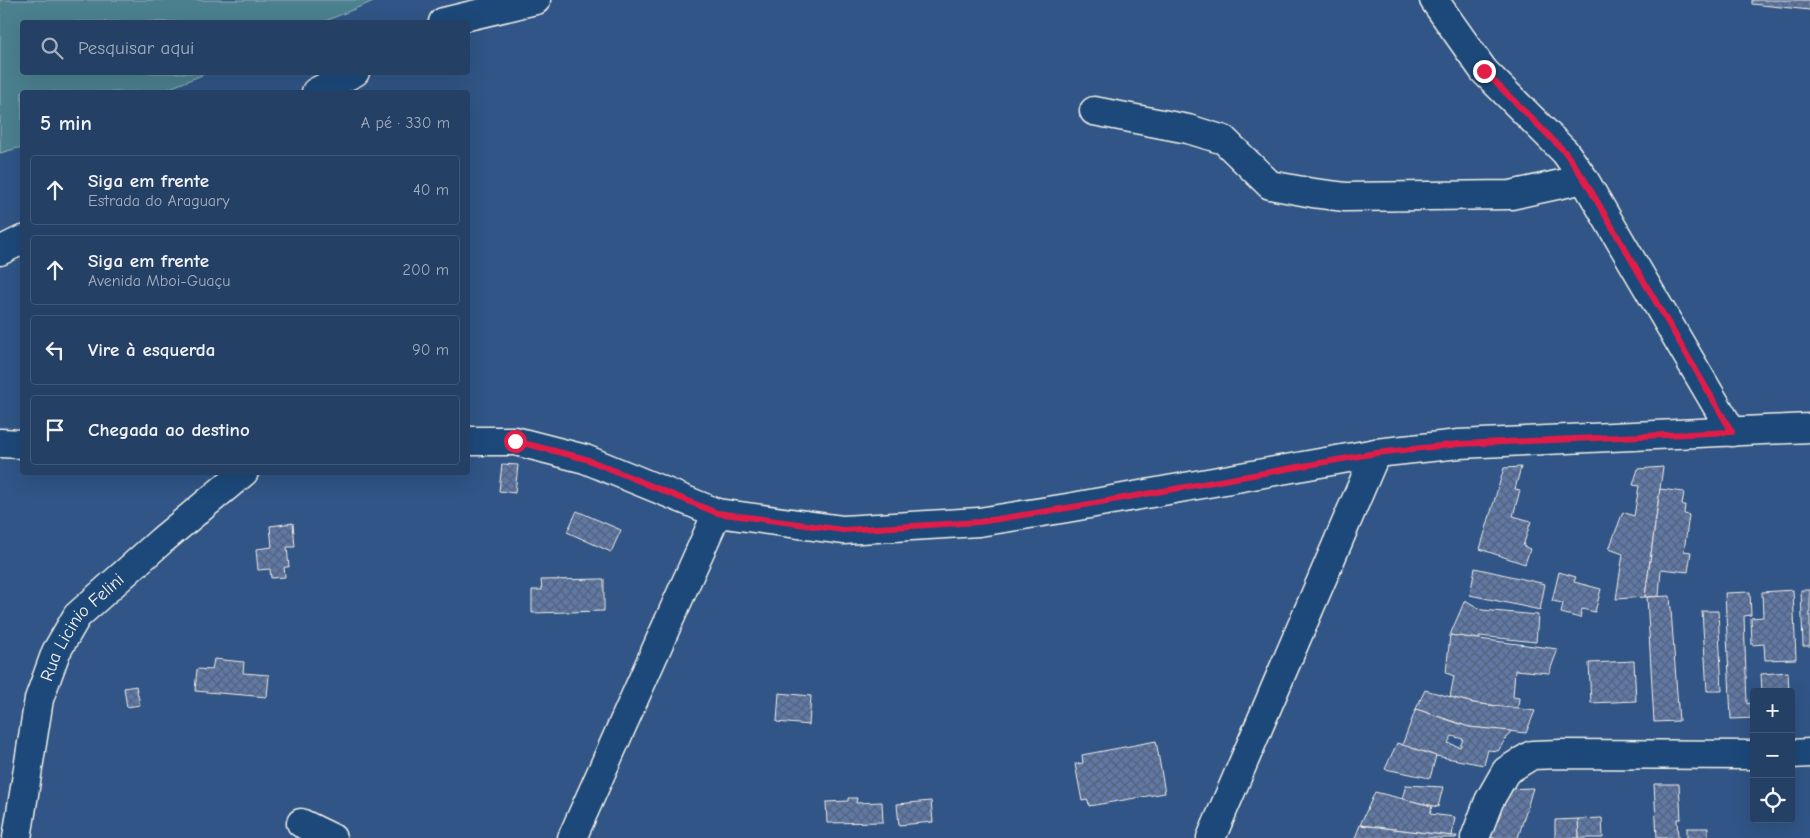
<!DOCTYPE html>
<html lang="pt">
<head>
<meta charset="utf-8">
<style>
  :root { --surface:#244064; --page:#304b6d; --text:#f1f3f6; --muted:#a3afbf; --line:#415978 }
  body { margin:0; font-family:"Comic Neue",sans-serif; background:var(--page); color:var(--text) }
  .controls { position:absolute; right:15px; bottom:15px; display:grid; overflow:hidden; border-radius:5px; box-shadow:0 5px 20px #0002 }
  .controls button { width:45px; height:45px; display:grid; place-items:center; padding:0; border:0; border-bottom:1px solid var(--line); background:var(--surface); color:var(--text); font:25px sans-serif }
  .stop { position:absolute; width:15px; height:15px; margin:-11px; border:4px solid #e11d48; border-radius:50%; background:#fff }
  .stop.end { background:#e11d48; border-color:#fff; box-shadow:0 1px 5px #0008 }
  .list { margin:0; padding:0; list-style:none }
  h2 { display:flex; justify-content:space-between; align-items:center; height:65px; margin:0; padding:0 20px; font-size:21px }
  h2 small { font-size:16px; font-weight:400; color:var(--muted) }
  .list li { display:grid; grid-template-columns:32px 1fr auto; gap:15px; align-items:center; box-sizing:border-box; height:70px; margin:0 10px 10px; padding:0 10px; border:1px solid var(--line); border-radius:5px }
  .list b { display:block; font-size:19px; white-space:nowrap }
  .list p { margin:0; font-size:16px; white-space:nowrap; color:var(--muted) }
  .list em { font-size:16px; font-style:normal; color:var(--muted) }
  .icon { flex:none; width:28px; height:28px; fill:none; stroke:currentColor; stroke-width:2; stroke-linecap:round; stroke-linejoin:round }
  .map { position:relative; flex:none; width:1810px; height:838px; overflow:hidden }
  .search { position:absolute; background:var(--surface); box-shadow:0 5px 20px #0002; left:20px; top:20px; width:450px; height:55px; display:flex; align-items:center; gap:12px; box-sizing:border-box; padding:0 18px; border-radius:5px; color:var(--muted); font-size:19px }
  .panel { position:absolute; background:var(--surface); box-shadow:0 5px 20px #0002; left:20px; top:90px; width:450px; height:385px; border-radius:5px }
  .map>svg:first-child { display:block }
  .green { fill:#4b808e; stroke:#a0b8bb }
  .building { fill:url(#building-cross-hatch); stroke:#f4f1e8; fill-rule:evenodd }
  .lines { fill:none; stroke-linecap:round; stroke-linejoin:round }
  .minor-casing { stroke:#f4f1e8; stroke-width:31 }
  .minor { stroke:#1f4a7a; stroke-width:28 }
  .route { stroke:#e11d48; stroke-width:6 }
  .labels { text-anchor:middle; stroke-width:5; stroke-linejoin:round; paint-order:stroke }
  .street-label { font-size:18px; fill:#f4f1e8; stroke:#1f4a7a }
</style>
</head>
<body>
<div class="map">
<svg width="1810" height="838" viewBox="0 0 1810 838">
  <defs>
    <pattern id="building-cross-hatch" width="8" height="8" patternUnits="userSpaceOnUse" patternTransform="scale(1.25)"><rect width="8" height="8" fill="#5f78a5"/><path d="M0 0l8 8M0 8l8-8" fill="none" stroke="#55627a"/></pattern>
  </defs>
  <rect width="100%" height="100%" fill="#305586"/>
  <filter id="ink" filterUnits="userSpaceOnUse"><feTurbulence type="fractalNoise" baseFrequency=".02" numOctaves="2"/><feDisplacementMap in="SourceGraphic" scale="10" xChannelSelector="R" yChannelSelector="G"/><feConvolveMatrix kernelMatrix="1 2 1 2 8 2 1 2 1" color-interpolation-filters="sRGB"/></filter>
  <g filter="url(#ink)">
    <polygon class="green" points="0,0 376,0 323,22 22,22 22,72 207,73 160,92 22,92 22,147 0,153"/>
    <g class="building">
      <polygon points="1752,0 1810,0 1810,10 1752,4"/>
      <polygon points="502,464 518,465 515,493 499,491"/>
      <polygon points="1521,467 1515,489 1520,490 1513,516 1531,521 1523,546 1530,549 1525,564 1480,549 1504,468"/>
      <polygon points="1663,467 1645,597 1616,599 1623,554 1609,549 1623,512 1634,516 1639,486 1633,485 1638,469"/>
      <polygon points="1660,489 1684,492 1682,505 1685,505 1684,514 1689,515 1684,551 1691,552 1688,572 1661,569 1659,596 1645,597"/>
      <polygon points="577,511 621,530 611,552 567,532"/>
      <polygon points="293,523 295,547 287,547 289,567 284,567 285,577 271,578 270,569 258,570 256,549 272,547 270,526"/>
      <polygon points="1475,568 1545,584 1540,610 1470,595"/>
      <polygon points="1559,572 1576,577 1574,582 1601,589 1595,612 1582,609 1580,618 1561,613 1563,603 1552,601"/>
      <polygon points="604,579 604,611 532,613 532,590 542,590 541,580"/>
      <polygon points="1793,590 1796,659 1765,660 1764,644 1752,645 1751,618 1763,617 1762,592"/>
      <polygon points="1801,590 1810,590 1810,646 1803,646"/>
      <polygon points="1750,592 1751,615 1744,616 1747,704 1754,702 1754,718 1731,719 1725,593"/>
      <polygon points="1670,596 1679,721 1654,722 1647,597"/>
      <polygon points="1465,600 1482,610 1538,615 1536,642 1480,636 1479,639 1450,635"/>
      <polygon points="1702,611 1718,611 1722,691 1707,691"/>
      <polygon points="1450,635 1479,639 1558,649 1549,673 1515,670 1513,697 1519,698 1518,708 1473,703 1450,697 1454,676 1446,673"/>
      <polygon points="214,659 244,662 243,673 269,675 267,697 195,691 197,669 212,670"/>
      <polygon points="1634,661 1636,701 1591,703 1589,663"/>
      <polygon points="1788,672 1789,692 1762,692 1761,674"/>
      <polygon points="136,686 140,705 127,707 124,688"/>
      <polygon points="1425,690 1473,703 1535,711 1526,733 1469,727 1416,709"/>
      <polygon points="779,693 811,696 809,725 777,722"/>
      <path d="M1416,709L1469,727L1511,731L1498,751L1488,750L1484,765L1436,756L1402,745ZM1452,736L1463,739L1460,747L1448,743Z"/>
      <polygon points="1156,741 1165,793 1089,806 1088,800 1082,801 1075,764 1083,763 1082,755"/>
      <polygon points="1397,743 1436,756 1430,778 1385,769"/>
      <polygon points="1654,784 1679,784 1681,819 1677,819 1678,838 1657,838"/>
      <polygon points="1406,785 1443,787 1438,807 1402,799"/>
      <polygon points="1533,788 1518,838 1486,838 1503,789"/>
      <polygon points="1375,792 1432,806 1430,814 1455,817 1452,836 1360,825"/>
      <polygon points="848,798 857,798 856,803 882,802 883,822 827,823 826,802 848,801"/>
      <polygon points="931,801 933,822 899,825 897,804"/>
      <polygon points="1602,818 1603,838 1579,838 1578,819"/>
      <polygon points="1578,819 1579,838 1555,838 1555,820"/>
      <polygon points="1360,825 1452,836 1457,836 1456,838 1355,838"/>
      <rect x="1687" y="828" width="21" height="10"/>
    </g>
    <g class="lines">
      <defs>
        <g id="minor">
          <polyline points="1434,0 1484,71 1565,152 1584,179 1732,432"/>
          <polyline points="443,22 536,0"/>
          <polyline points="316,92 355,72"/>
          <polyline points="1094,111 1188,129 1224,140 1270,185 1313,193 1345,197 1511,195 1584,179"/>
          <polyline points="0,251 22,240"/>
          <polyline points="468,441 515,441 585,459 717,513 843,530 979,522 1067,508 1376,453 1459,444 1810,428"/>
          <polyline points="0,443 22,444"/>
          <polyline points="1791,754 1810,753"/>
          <polyline points="301,823 332,838"/>
          <path id="s1" d="M17,838L39,699L56,652L77,616L161,541L244,472"/>
          <polyline points="572,838 717,513"/>
          <polyline points="1211,838 1376,453"/>
          <polyline points="1475,838 1489,801 1506,771 1532,755 1561,754 1754,755"/>
        </g>
      </defs>
      <use href="#minor" class="minor-casing"/>
      <use href="#minor" class="minor"/>
    </g>
  </g>
  <g class="lines" filter="url(#ink)">
    <polyline class="route" points="515,441 586,459 717,513 843,530 979,522 1067,508 1376,453 1459,444 1732,432 1584,179 1565,152 1484,71"/>
  </g>
  <g class="labels">
    <g class="street-label">
      <text dy="6" stroke="none"><textPath href="#s1" startOffset="226">Rua Licinio Felini</textPath></text>
    </g>
  </g>
</svg>
<div class="controls">
<button>+</button>
<button>−</button>
<button><svg class="icon" aria-label="locate" viewBox="0 0 24 24"><circle cx="12" cy="12" r="6"/><path d="M12 2v4M12 18v4M2 12h4M18 12h4"/></svg></button>
</div>
<div class="stop" style="left:515px;top:441px"></div>
<div class="stop end" style="left:1484px;top:71px"></div>
<div class="search"><svg class="icon" aria-label="search" viewBox="0 0 24 24"><circle cx="10" cy="10" r="6"/><path d="M15 15l6 6"/></svg>Pesquisar aqui</div>
<section class="panel">
<h2>5 min<small>A pé · 330 m</small></h2>
<ul class="list">
<li><svg class="icon" aria-label="ahead" viewBox="0 0 24 24"><path d="M12 20V5M6 11l6-6 6 6"/></svg><div><b>Siga em frente</b><p>Estrada do Araguary</p></div><em>40 m</em></li>
<li><svg class="icon" aria-label="ahead" viewBox="0 0 24 24"><path d="M12 20V5M6 11l6-6 6 6"/></svg><div><b>Siga em frente</b><p>Avenida Mboi-Guaçu</p></div><em>200 m</em></li>
<li><svg class="icon" aria-label="left" viewBox="0 0 24 24"><path d="M17 20v-9H6M10 6l-5 5 5 5"/></svg><div><b>Vire à esquerda</b></div><em>90 m</em></li>
<li><svg class="icon" aria-label="arrive" viewBox="0 0 24 24"><path d="M6 21V4h12l-3 4 3 4H6"/></svg><div><b>Chegada ao destino</b></div></li>
</ul>
</section>
</div>
</body>
</html>
